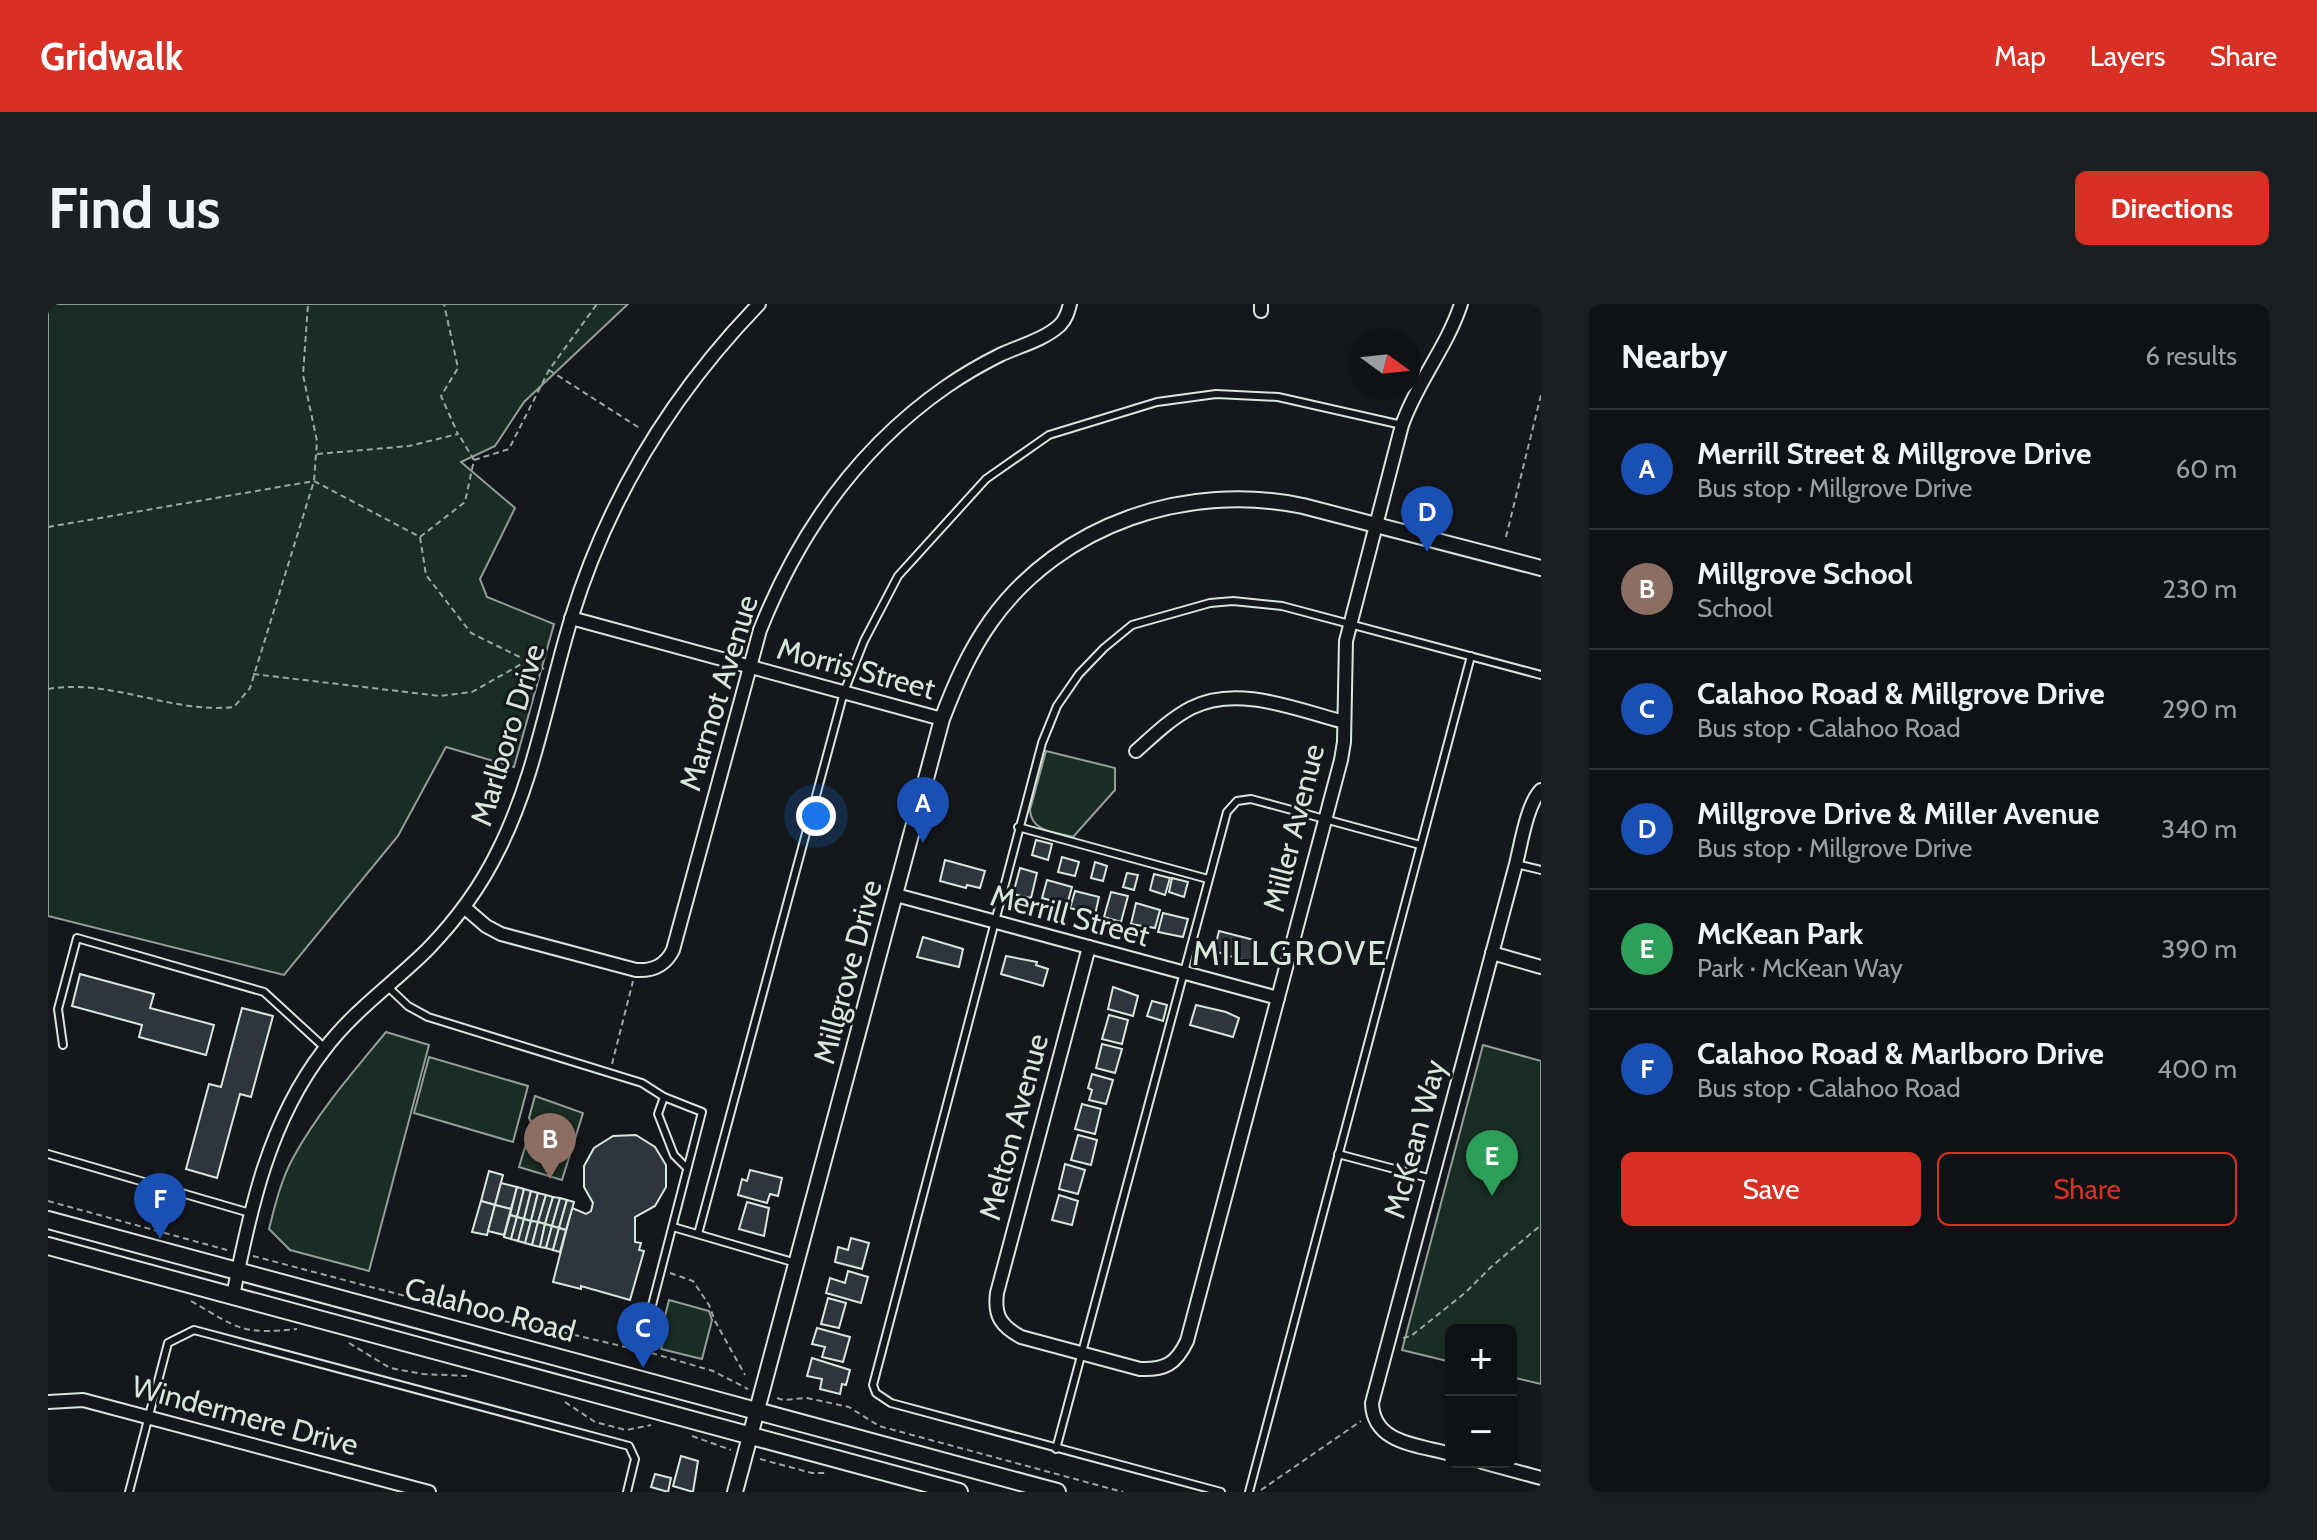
<!DOCTYPE html>
<html lang="en">
<head>
<meta charset="utf-8">
<style>
  :root { --surface:#0f1215; --page:#1d2022; --text:#f1f3f6; --muted:#9b9ea0; --line:#2f3234; --accent:#d93025 }
  body { margin:0; font-family:Cabin,sans-serif; background:var(--page); color:var(--text) }
  .controls { position:absolute; right:24px; bottom:24px; display:grid; overflow:hidden; border-radius:12px; box-shadow:0 4px 12px #0003 }
  .controls button { width:72px; height:72px; display:grid; place-items:center; padding:0; border:0; border-bottom:2px solid var(--line); background:var(--surface); color:var(--text); font:40px sans-serif }
  .compass { position:absolute; left:1301px; top:24px; width:72px; height:72px; border-radius:50%; background:var(--surface); box-shadow:0 4px 12px #0003; rotate:105deg }
  .you { position:absolute; left:768px; top:512px; width:28px; height:28px; margin:-20px; border:6px solid #fff; border-radius:50%; background:#1a73e8; box-shadow:0 0 0 12px #1a73e833 }
  .badge { display:grid; place-items:center; width:52px; height:52px; border-radius:50%; background:var(--accent); color:#fff; font-size:26px; font-weight:700 }
  .pin { position:absolute; translate:-50% -66px; filter:drop-shadow(0 2px 4px #0008) }
  .pin::after { content:''; position:absolute; top:42px; width:28px; height:24px; background:inherit; clip-path:polygon(0 0,100% 0,50% 100%) }
  .list { margin:0; padding:0; list-style:none }
  h2 { display:flex; justify-content:space-between; align-items:center; height:104px; margin:0; padding:0 32px; font-size:34px }
  h2 small { font-size:26px; font-weight:400; color:var(--muted) }
  .list li { display:grid; grid-template-columns:52px 1fr auto; gap:24px; align-items:center; box-sizing:border-box; height:120px; padding:0 32px; border-top:2px solid var(--line) }
  .list b { display:block; font-size:30px; white-space:nowrap }
  .list p { margin:0; font-size:26px; white-space:nowrap; color:var(--muted) }
  .list em { font-size:26px; font-style:normal; color:var(--muted) }
  .actions { display:flex; gap:16px; padding:24px 32px }
  .actions a { flex:1; padding:18px 0; border:2px solid var(--accent); border-radius:12px; text-align:center; font-size:28px; color:var(--accent) }
  .actions .main { background:var(--accent); color:#fff }
  .map { position:relative; flex:none; width:1493px; height:1188px; overflow:hidden; border-radius:12px }
  header { display:flex; align-items:center; gap:48px; box-sizing:border-box; height:112px; padding:0 40px; background:var(--accent); color:#fff }
  header strong { font-size:38px }
  nav { display:flex; gap:44px; margin-inline-start:auto; font-size:28px }
  .intro { display:flex; align-items:center; justify-content:space-between; box-sizing:border-box; height:192px; padding:0 48px }
  h1 { margin:0; font-size:56px }
  .button { padding:20px 36px; border-radius:12px; background:var(--accent); color:#fff; font-size:28px; font-weight:700 }
  main { display:flex; gap:48px; padding:0 48px }
  aside { flex:1; background:var(--surface); border-radius:12px; box-shadow:0 4px 12px #0003 }
  .map>svg:first-child { display:block }
  .green { fill:#1a2d24; stroke:#939e99; stroke-width:2 }
  .building { fill:#2c363c; stroke:#d8e6dc; stroke-width:2 }
  .lines { fill:none; stroke-linecap:round; stroke-linejoin:round }
  .service-casing { stroke:#d8e6dc; stroke-width:10 }
  .minor-casing { stroke:#d8e6dc; stroke-width:16 }
  .tertiary-casing { stroke:#d8e6dc; stroke-width:18 }
  .secondary-casing { stroke:#d8e6dc; stroke-width:20 }
  .path { stroke:#9da8a2; stroke-width:2; stroke-dasharray:6 4; stroke-linecap:butt }
  .service { stroke:#14181c; stroke-width:6 }
  .minor { stroke:#14181c; stroke-width:12 }
  .tertiary { stroke:#14181c; stroke-width:14 }
  .secondary { stroke:#14181c; stroke-width:16 }
  .labels { text-anchor:middle; stroke-width:6; stroke-linejoin:round; paint-order:stroke }
  .street-label { font-size:30px; fill:#d8e6dc; stroke:#14181c }
  .quarter-label { font-size:34px; letter-spacing:2px; fill:#d8e6dc; stroke:#14181c }
</style>
</head>
<body>
<header>
<strong>Gridwalk</strong>
<nav><a>Map</a><a>Layers</a><a>Share</a></nav>
</header>
<div class="intro"><h1>Find us</h1><a class="button">Directions</a></div>
<main>
<div class="map">
<svg width="1493" height="1188" viewBox="0 0 1493 1188">
  <rect width="100%" height="100%" fill="#14181c"/>
  <g class="green">
    <polygon points="0,0 580,0 476,98 447,142 413,158 467,204 432,275 439,293 506,320 466,463 398,443 350,532 236,671 0,612"/>
    <path d="M998,447L1067,464V486L1025,533C1008,528 983,528 982,506Z"/>
    <path d="M338,728L381,741L321,967L242,946L221,925C227,901 233,876 245,854C270,808 305,768 338,728Z"/>
    <polygon points="1435,741 1493,757 1493,1080 1463,1073 1463,1026 1403,1026 1403,1058 1354,1046"/>
    <polygon points="381,753 480,782 465,838 366,809"/>
    <polygon points="487,792 535,809 514,876 471,863 484,820 481,814"/>
    <polygon points="621,996 661,1007 664,1016 654,1055 613,1045 618,1026 614,1024"/>
  </g>
  <g class="building">
    <polygon points="988,536 1004,540 1000,556 984,551"/>
    <polygon points="1014,553 1031,558 1027,572 1010,568"/>
    <polygon points="897,556 937,567 932,584 919,581 918,584 892,577"/>
    <polygon points="1047,558 1059,562 1055,577 1043,574"/>
    <polygon points="972,564 989,569 983,594 965,590"/>
    <polygon points="1079,569 1090,571 1086,586 1075,583"/>
    <polygon points="1106,570 1122,574 1117,591 1102,586"/>
    <polygon points="1124,574 1140,578 1136,593 1121,588"/>
    <polygon points="999,576 1024,583 1019,601 994,594"/>
    <polygon points="1027,587 1051,593 1047,611 1022,604"/>
    <polygon points="1063,588 1080,592 1073,618 1056,613"/>
    <polygon points="1088,599 1112,606 1107,624 1083,620"/>
    <polygon points="1115,609 1140,615 1135,633 1110,628"/>
    <polygon points="1171,627 1210,637 1204,659 1166,647"/>
    <polygon points="875,633 915,645 911,663 869,653"/>
    <polygon points="958,652 989,658 988,661 1000,665 995,682 953,670"/>
    <polygon points="32,670 106,690 102,704 166,721 158,751 91,733 94,721 24,702"/>
    <polygon points="1065,683 1090,692 1085,712 1060,705"/>
    <polygon points="1104,697 1119,701 1115,717 1099,712"/>
    <polygon points="1148,701 1178,708 1191,714 1185,733 1142,721"/>
    <polygon points="194,704 225,712 203,793 192,790 169,874 138,865 161,780 173,783"/>
    <polygon points="1061,711 1080,716 1074,740 1054,735"/>
    <polygon points="1054,740 1074,745 1067,769 1048,764"/>
    <polygon points="1044,770 1065,776 1058,800 1041,796 1044,786 1040,784"/>
    <polygon points="1034,800 1053,805 1047,830 1027,825"/>
    <polygon points="588,831 607,843 618,861 618,883 607,902 587,913 587,938 593,939 591,946 596,947 582,996 533,982 533,985 505,978 524,904 538,910 543,907 545,899 536,883 536,862 546,844 565,832"/>
    <polygon points="1030,831 1049,836 1043,861 1023,856"/>
    <polygon points="1017,860 1037,866 1030,890 1011,885"/>
    <polygon points="702,866 734,874 730,892 722,890 719,899 690,891 694,875 699,877"/>
    <polygon points="441,867 455,871 447,901 433,897"/>
    <polygon points="453,879 469,883 463,905 447,901"/>
    <polygon points="469,883 476,885 469,913 462,911"/>
    <polygon points="476,885 483,887 476,915 469,913"/>
    <polygon points="483,887 490,889 483,917 476,915"/>
    <polygon points="490,889 498,891 490,918 483,917"/>
    <polygon points="498,891 505,893 497,920 490,918"/>
    <polygon points="1011,891 1030,897 1024,921 1004,916"/>
    <polygon points="505,893 512,894 504,922 497,920"/>
    <polygon points="512,894 519,896 511,924 504,922"/>
    <polygon points="519,896 526,898 518,926 511,924"/>
    <polygon points="433,897 447,901 439,931 424,928"/>
    <polygon points="699,898 721,904 716,932 691,925"/>
    <polygon points="447,901 463,905 456,931 440,927"/>
    <polygon points="462,911 469,913 463,935 456,933"/>
    <polygon points="469,913 476,915 470,937 463,935"/>
    <polygon points="476,915 483,917 477,939 470,937"/>
    <polygon points="483,917 490,918 484,941 477,939"/>
    <polygon points="490,918 497,920 492,943 484,941"/>
    <polygon points="497,920 504,922 498,944 492,943"/>
    <polygon points="504,922 511,924 505,946 498,944"/>
    <polygon points="511,924 518,926 512,948 505,946"/>
    <polygon points="803,934 821,939 814,965 787,958 790,943 800,946"/>
    <polygon points="800,967 820,973 813,999 778,989 782,974 797,979"/>
    <polygon points="780,994 798,999 791,1024 773,1020"/>
    <polygon points="769,1024 802,1033 795,1058 774,1053 777,1043 764,1040"/>
    <polygon points="764,1054 802,1066 798,1081 794,1080 792,1090 772,1085 774,1075 759,1072"/>
    <polygon points="633,1152 650,1157 645,1188 625,1182"/>
    <polygon points="607,1170 623,1174 620,1188 603,1183"/>
  </g>
  <g class="lines">
    <defs>
      <g id="service">
        <polyline points="970,523 1160,575"/>
        <polyline points="1468,560 1493,566"/>
        <polyline points="339,682 360,702 380,713 594,779 616,793 654,808 602,1009"/>
        <polyline points="15,741 10,705 29,634 216,688 277,744"/>
        <polyline points="616,793 610,810 626,851 639,864"/>
        <polyline points="0,850 202,909"/>
        <polyline points="1290,850 1384,875"/>
        <polyline points="625,923 748,959"/>
        <polyline points="650,930 796,388 816,337 850,272 938,175 1001,131 1109,98 1168,90 1230,93 1354,121"/>
        <polyline points="1008,1145 1179,508 1189,497 1203,495 1372,541"/>
        <polyline points="81,1188 120,1039 146,1026 581,1142 587,1155 579,1188"/>
        <polyline points="1173,1188 843,1099 828,1089 825,1081 994,439 1009,402 1031,370 1056,344 1084,321 1162,299 1185,297 1234,302 1493,371"/>
        <polyline points="1201,1188 1423,352"/>
      </g>
      <g id="minor">
        <polyline points="1213,7 1213,0"/>
        <polyline points="523,314 894,415"/>
        <path d="M1088,447C1105,432 1122,415 1143,404C1190,380 1249,406 1296,418"/>
        <polyline points="848,591 1230,694"/>
        <path d="M416,603L438,622L453,630L588,666C605,667 617,662 625,646L712,326C751,228 811,143 899,82C915,71 934,60 952,51C971,42 996,36 1012,21C1018,15 1020,8 1022,0"/>
        <path d="M1041,643L949,989C946,1012 953,1022 973,1033L1092,1065C1117,1066 1128,1060 1139,1037L1293,456L1296,438L1298,337L1354,121C1369,78 1399,43 1413,0"/>
        <polyline points="1444,649 1493,663"/>
        <path d="M185,992C202,905 221,817 276,746C305,707 346,679 380,645C408,616 432,584 450,547C487,474 500,390 524,312C561,192 624,90 711,0"/>
        <polyline points="0,1098 35,1096 381,1188"/>
        <path d="M1403,1150C1371,1141 1325,1140 1324,1099L1468,560C1473,540 1479,500 1493,486"/>
        <polyline points="1434,1158 1493,1174"/>
      </g>
      <path id="tertiary" d="M687,1188L894,415C907,381 921,348 943,317C1013,219 1140,178 1255,202L1493,264"/>
      <g id="secondary">
        <polyline points="0,916 1009,1188"/>
        <polyline points="0,942 911,1188"/>
      </g>
    </defs>
    <use href="#service" class="service-casing"/>
    <use href="#minor" class="minor-casing"/>
    <use href="#tertiary" class="tertiary-casing"/>
    <use href="#secondary" class="secondary-casing"/>
    <g class="path">
      <polyline points="501,66 593,125"/>
      <polyline points="269,150 361,142 410,130 393,92 410,64 396,0"/>
      <polyline points="426,156 461,145 501,66 549,0"/>
      <polyline points="0,223 266,177 372,233 378,271 423,329 496,365"/>
      <polyline points="372,233 417,198 426,156 411,131"/>
      <polyline points="1458,233 1493,91"/>
      <polyline points="205,370 392,392 424,388 477,358"/>
      <path d="M0,385C63,374 123,410 186,403L202,384L266,177L269,137L255,71L260,0"/>
      <polyline points="564,760 585,677"/>
      <polyline points="0,897 179,946"/>
      <polyline points="205,952 445,1015 514,1028 607,1050 665,1067 700,1085"/>
      <polyline points="622,969 645,977 661,1001 667,1017 697,1071"/>
      <path d="M143,997C190,1024 192,1031 249,1025"/>
      <polyline points="1355,1034 1363,1032 1418,988 1443,963 1493,921"/>
      <polyline points="301,1039 342,1064 375,1070 419,1072"/>
      <polyline points="729,1094 735,1096 759,1094 801,1103 831,1122 1075,1188"/>
      <polyline points="517,1098 547,1118 578,1126 603,1121"/>
      <polyline points="644,1132 683,1146"/>
      <polyline points="712,1155 764,1169 779,1169"/>
      <polyline points="1213,1186 1313,1117"/>
    </g>
    <use href="#service" class="service"/>
    <use href="#minor" class="minor"/>
    <use href="#tertiary" class="tertiary"/>
    <use href="#secondary" class="secondary"/>
  </g>
  <g class="labels">
    <g class="street-label">
      <text transform="translate(808 365) rotate(15)" y="10">Morris Street</text>
      <text transform="translate(671 389) rotate(-73)" y="10">Marmot Avenue</text>
      <text transform="translate(460 431) rotate(-73)" y="10">Marlboro Drive</text>
      <text transform="translate(1246 524) rotate(-76)" y="10">Miller Avenue</text>
      <text transform="translate(1022 612) rotate(15)" y="10">Merrill Street</text>
      <text transform="translate(800 668) rotate(-75)" y="10">Millgrove Drive</text>
      <text transform="translate(966 823) rotate(-75)" y="10">Melton Avenue</text>
      <text transform="translate(1367 835) rotate(-75)" y="10">McKean Way</text>
      <text transform="translate(442 1006) rotate(15)" y="10">Calahoo Road</text>
      <text transform="translate(197 1112) rotate(15)" y="10">Windermere Drive</text>
    </g>
    <g class="quarter-label">
      <text x="1242" y="661">MILLGROVE</text>
    </g>
  </g>
</svg>
<div class="controls">
<button>+</button>
<button>−</button>
</div>
<svg class="compass" viewBox="-18 -18 36 36"><path d="M0-13l5 13h-10z" fill="#e53935"/><path d="M0 13l5-13h-10z" fill="#9b9ea0"/></svg>
<div class="you"></div>
<div class="pin badge" style="left:875px;top:539px;background:#1a4fb4">A</div>
<div class="pin badge" style="left:502px;top:875px;background:#8d6e63">B</div>
<div class="pin badge" style="left:595px;top:1064px;background:#1a4fb4">C</div>
<div class="pin badge" style="left:1379px;top:248px;background:#1a4fb4">D</div>
<div class="pin badge" style="left:1444px;top:892px;background:#2e9e5b">E</div>
<div class="pin badge" style="left:112px;top:935px;background:#1a4fb4">F</div>
</div>
<aside>
<h2>Nearby<small>6 results</small></h2>
<ul class="list">
<li><span class="badge" style="background:#1a4fb4">A</span><div><b>Merrill Street &amp; Millgrove Drive</b><p>Bus stop · Millgrove Drive</p></div><em>60 m</em></li>
<li><span class="badge" style="background:#8d6e63">B</span><div><b>Millgrove School</b><p>School</p></div><em>230 m</em></li>
<li><span class="badge" style="background:#1a4fb4">C</span><div><b>Calahoo Road &amp; Millgrove Drive</b><p>Bus stop · Calahoo Road</p></div><em>290 m</em></li>
<li><span class="badge" style="background:#1a4fb4">D</span><div><b>Millgrove Drive &amp; Miller Avenue</b><p>Bus stop · Millgrove Drive</p></div><em>340 m</em></li>
<li><span class="badge" style="background:#2e9e5b">E</span><div><b>McKean Park</b><p>Park · McKean Way</p></div><em>390 m</em></li>
<li><span class="badge" style="background:#1a4fb4">F</span><div><b>Calahoo Road &amp; Marlboro Drive</b><p>Bus stop · Calahoo Road</p></div><em>400 m</em></li>
</ul>
<div class="actions"><a class="main">Save</a><a>Share</a></div>
</aside>
</main>
</body>
</html>
